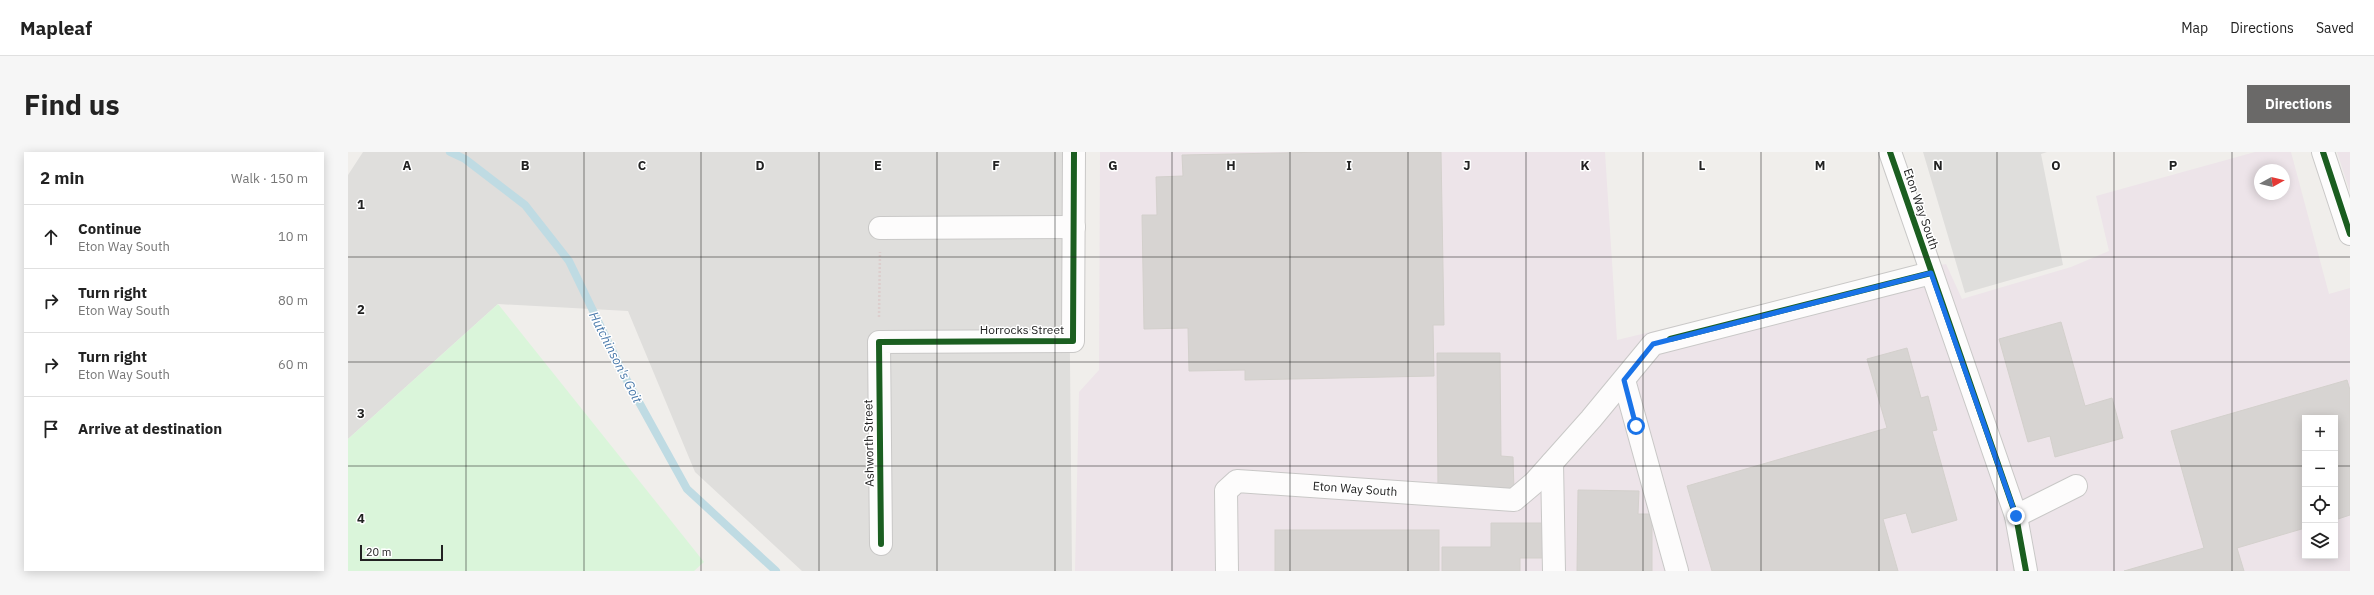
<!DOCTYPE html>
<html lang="en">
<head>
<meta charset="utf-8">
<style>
  :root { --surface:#fff; --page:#f6f6f6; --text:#222; --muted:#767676; --line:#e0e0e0; --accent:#6a6968 }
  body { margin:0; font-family:"IBM Plex Sans",sans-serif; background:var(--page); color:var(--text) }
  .controls { position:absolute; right:12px; bottom:12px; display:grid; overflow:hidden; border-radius:0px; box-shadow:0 2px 10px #0003 }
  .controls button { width:36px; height:36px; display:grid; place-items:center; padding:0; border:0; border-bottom:1px solid var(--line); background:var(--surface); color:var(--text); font:20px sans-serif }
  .compass { position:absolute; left:1906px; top:12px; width:36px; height:36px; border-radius:50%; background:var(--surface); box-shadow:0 2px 10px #0003; rotate:82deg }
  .scale { position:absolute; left:12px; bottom:10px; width:83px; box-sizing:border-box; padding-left:4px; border:2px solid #222; border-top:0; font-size:11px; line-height:14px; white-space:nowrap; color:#222; -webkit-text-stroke:3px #fff; paint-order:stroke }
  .stop { position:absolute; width:12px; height:12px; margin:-9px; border:3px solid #1a73e8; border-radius:50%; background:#fff }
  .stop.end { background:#1a73e8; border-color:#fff; box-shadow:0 1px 4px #0008 }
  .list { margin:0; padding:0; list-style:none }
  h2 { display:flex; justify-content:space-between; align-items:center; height:52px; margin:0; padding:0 16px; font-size:17px }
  h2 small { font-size:13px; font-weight:400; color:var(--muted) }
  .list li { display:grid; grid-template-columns:26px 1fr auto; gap:12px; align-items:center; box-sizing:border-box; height:64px; padding:0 16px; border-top:1px solid var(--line) }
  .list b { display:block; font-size:15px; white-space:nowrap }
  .list p { margin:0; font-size:13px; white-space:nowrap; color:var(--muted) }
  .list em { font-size:13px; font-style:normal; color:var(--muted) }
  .icon { flex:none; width:22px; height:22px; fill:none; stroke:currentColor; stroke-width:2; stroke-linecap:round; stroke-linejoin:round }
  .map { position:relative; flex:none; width:2002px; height:419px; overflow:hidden; border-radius:0px }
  header { display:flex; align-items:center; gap:24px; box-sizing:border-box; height:56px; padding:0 20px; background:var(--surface); border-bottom:1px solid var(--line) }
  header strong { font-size:19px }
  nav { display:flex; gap:22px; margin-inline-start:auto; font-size:14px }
  .intro { display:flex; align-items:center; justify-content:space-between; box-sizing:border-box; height:96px; padding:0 24px }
  h1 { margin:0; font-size:28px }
  .button { padding:10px 18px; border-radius:0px; background:var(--accent); color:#fff; font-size:14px; font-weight:700 }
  main { display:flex; gap:24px; padding:0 24px }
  aside { flex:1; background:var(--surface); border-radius:0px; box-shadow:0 2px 10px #0003 }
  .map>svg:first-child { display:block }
  .residential { fill:#dfdedc }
  .industrial { fill:#ede4e9; fill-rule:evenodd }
  .park { fill:#daf5da }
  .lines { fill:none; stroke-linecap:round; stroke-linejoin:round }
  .stream { stroke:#bfdbe3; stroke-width:8 }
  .building { fill:#d7d4d2; stroke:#d3d0cc }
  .minor-casing { stroke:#c9c8c7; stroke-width:24 }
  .path { stroke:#dccecd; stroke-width:2.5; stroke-dasharray:2 2; stroke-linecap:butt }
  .minor { stroke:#fdfcfc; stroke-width:22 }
  .cycleway-casing { stroke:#fff; stroke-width:8 }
  .cycleway { stroke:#1b5e20; stroke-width:6 }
  .route { stroke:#1a73e8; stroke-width:5 }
  .grid { fill:none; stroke:#222; stroke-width:1; stroke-opacity:0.55 }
  .labels { text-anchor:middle; stroke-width:3; stroke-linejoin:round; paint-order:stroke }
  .street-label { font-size:12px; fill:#222; stroke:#fff }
  .water-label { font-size:13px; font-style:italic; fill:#4a7aab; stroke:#fff }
  .grid-label { font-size:13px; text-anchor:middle; font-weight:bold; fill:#222; stroke:#fff; stroke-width:3; stroke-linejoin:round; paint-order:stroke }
</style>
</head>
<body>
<header>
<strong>Mapleaf</strong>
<nav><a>Map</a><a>Directions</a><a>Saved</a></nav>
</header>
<div class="intro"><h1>Find us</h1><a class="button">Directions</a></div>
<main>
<aside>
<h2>2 min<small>Walk · 150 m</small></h2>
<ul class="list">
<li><svg class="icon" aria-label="ahead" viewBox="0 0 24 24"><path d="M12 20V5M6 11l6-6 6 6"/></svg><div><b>Continue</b><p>Eton Way South</p></div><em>10 m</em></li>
<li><svg class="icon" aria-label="right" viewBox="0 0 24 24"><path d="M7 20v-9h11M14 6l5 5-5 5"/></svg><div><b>Turn right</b><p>Eton Way South</p></div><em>80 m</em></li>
<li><svg class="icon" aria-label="right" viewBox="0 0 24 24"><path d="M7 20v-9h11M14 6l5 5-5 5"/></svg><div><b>Turn right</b><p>Eton Way South</p></div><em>60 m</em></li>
<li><svg class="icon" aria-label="arrive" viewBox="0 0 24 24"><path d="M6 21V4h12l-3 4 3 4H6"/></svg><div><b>Arrive at destination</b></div></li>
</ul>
</aside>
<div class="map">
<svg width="2002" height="419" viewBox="0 0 2002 419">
  <rect width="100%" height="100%" fill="#f0eeeb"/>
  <g class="residential">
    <polygon points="15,0 720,0 724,419 454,419 347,320 280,159 150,152 0,287 0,23"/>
    <polygon points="1575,0 1699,0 1693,2 1715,113 1617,141"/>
  </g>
  <g class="industrial">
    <path d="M752,0H1257L1269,188L1554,120L1598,112L1614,147L1723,115L1761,99L1748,44L1907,0H1943L1981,142L2002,136V419H727L731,240L751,218ZM1912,18H1936V42H1912ZM1957,266H1987V404H1957Z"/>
    <polygon points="1989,0 2002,0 2002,40"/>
  </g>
  <polygon class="park" points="150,152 356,410 346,419 0,419 0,287"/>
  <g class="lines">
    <polyline class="stream" points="102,0 117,7 177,53 221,109 276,223 339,337 428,419"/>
  </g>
  <g class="building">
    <polygon points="979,0 1093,0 1096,173 1085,173 1086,224 897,228 897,218 841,219 840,176 796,177 794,63 809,63 808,25 835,24 834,3"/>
    <polygon points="1713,170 1737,254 1764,246 1775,286 1707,305 1702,284 1680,290 1651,187"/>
    <polygon points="1559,196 1573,246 1580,244 1589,278 1584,279 1609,368 1564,381 1558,361 1535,367 1550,419 1364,419 1339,334 1539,276 1519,207"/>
    <polygon points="1089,201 1152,201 1153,304 1165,305 1166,339 1090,339"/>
    <polygon points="1999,228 2002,238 2002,363 1987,368 1987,266 1957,266 1957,376 1889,396 1896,419 1776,419 1856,396 1823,279"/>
    <polygon points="1230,338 1291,339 1290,362 1304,362 1304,419 1229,419"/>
    <polygon points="1143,371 1196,371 1196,406 1172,406 1172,419 1094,419 1094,395 1143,395"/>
    <rect x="927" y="378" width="164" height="41"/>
  </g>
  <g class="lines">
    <defs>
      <g id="minor">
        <polyline points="1542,0 1668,364 1678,419"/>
        <polyline points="1975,0 2002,82"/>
        <polyline points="532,76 726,75"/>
        <polyline points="1276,228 1329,419"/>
        <polyline points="1204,311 1206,419"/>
        <polyline points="1668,364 1728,334"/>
        <polyline points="533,392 531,190 725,189 726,0"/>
        <polyline points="879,419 878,339 889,329 1166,348 1186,331 1243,267 1305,192 1583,121"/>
      </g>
    </defs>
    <use href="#minor" class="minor-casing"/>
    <polyline class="path" points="531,165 532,100"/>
    <use href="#minor" class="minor"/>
    <defs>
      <g id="cycleway">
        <polyline points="1542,0 1668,364 1678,419"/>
        <polyline points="1975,0 2002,82"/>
        <polyline points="1322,187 1583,121"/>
        <polyline points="533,392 531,190 725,189 726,0"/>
      </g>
    </defs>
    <use href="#cycleway" class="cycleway-casing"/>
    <use href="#cycleway" class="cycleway"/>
  </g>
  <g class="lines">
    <polyline class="route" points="1288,274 1276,228 1305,192 1583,121 1668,364"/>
  </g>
  <path class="grid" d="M118,0V419M236,0V419M353,0V419M471,0V419M589,0V419M707,0V419M824,0V419M942,0V419M1060,0V419M1178,0V419M1295,0V419M1413,0V419M1531,0V419M1649,0V419M1766,0V419M1884,0V419M0,105H2002M0,210H2002M0,314H1957M1987,314H2002"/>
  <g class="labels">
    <g class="street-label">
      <text transform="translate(1573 57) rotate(71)" y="4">Eton Way South</text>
      <text x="674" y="182">Horrocks Street</text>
      <text transform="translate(521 291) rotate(-91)" y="4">Ashworth Street</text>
      <text transform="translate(1007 337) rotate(4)" y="4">Eton Way South</text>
    </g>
    <g class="water-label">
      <text transform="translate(268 205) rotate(63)" y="5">Hutchinson's Goit</text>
    </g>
  </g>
  <g class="grid-label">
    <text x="59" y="18">A</text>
    <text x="177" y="18">B</text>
    <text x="294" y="18">C</text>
    <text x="412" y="18">D</text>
    <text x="530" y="18">E</text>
    <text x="648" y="18">F</text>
    <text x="765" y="18">G</text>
    <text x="883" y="18">H</text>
    <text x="1001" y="18">I</text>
    <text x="1119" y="18">J</text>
    <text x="1237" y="18">K</text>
    <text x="1354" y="18">L</text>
    <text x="1472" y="18">M</text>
    <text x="1590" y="18">N</text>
    <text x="1708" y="18">O</text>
    <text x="1825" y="18">P</text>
    <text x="13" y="57">1</text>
    <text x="13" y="162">2</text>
    <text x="13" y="266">3</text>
    <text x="13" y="371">4</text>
  </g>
</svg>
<div class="controls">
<button>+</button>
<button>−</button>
<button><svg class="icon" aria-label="locate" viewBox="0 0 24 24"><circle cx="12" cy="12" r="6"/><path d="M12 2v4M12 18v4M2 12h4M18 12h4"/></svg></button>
<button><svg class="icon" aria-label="layers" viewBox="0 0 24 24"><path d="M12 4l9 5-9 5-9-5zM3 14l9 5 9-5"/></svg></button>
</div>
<svg class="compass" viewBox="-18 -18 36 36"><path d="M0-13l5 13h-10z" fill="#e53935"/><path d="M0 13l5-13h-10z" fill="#767676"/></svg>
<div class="scale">20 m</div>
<div class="stop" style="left:1288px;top:274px"></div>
<div class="stop end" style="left:1668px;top:364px"></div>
</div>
</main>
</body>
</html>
